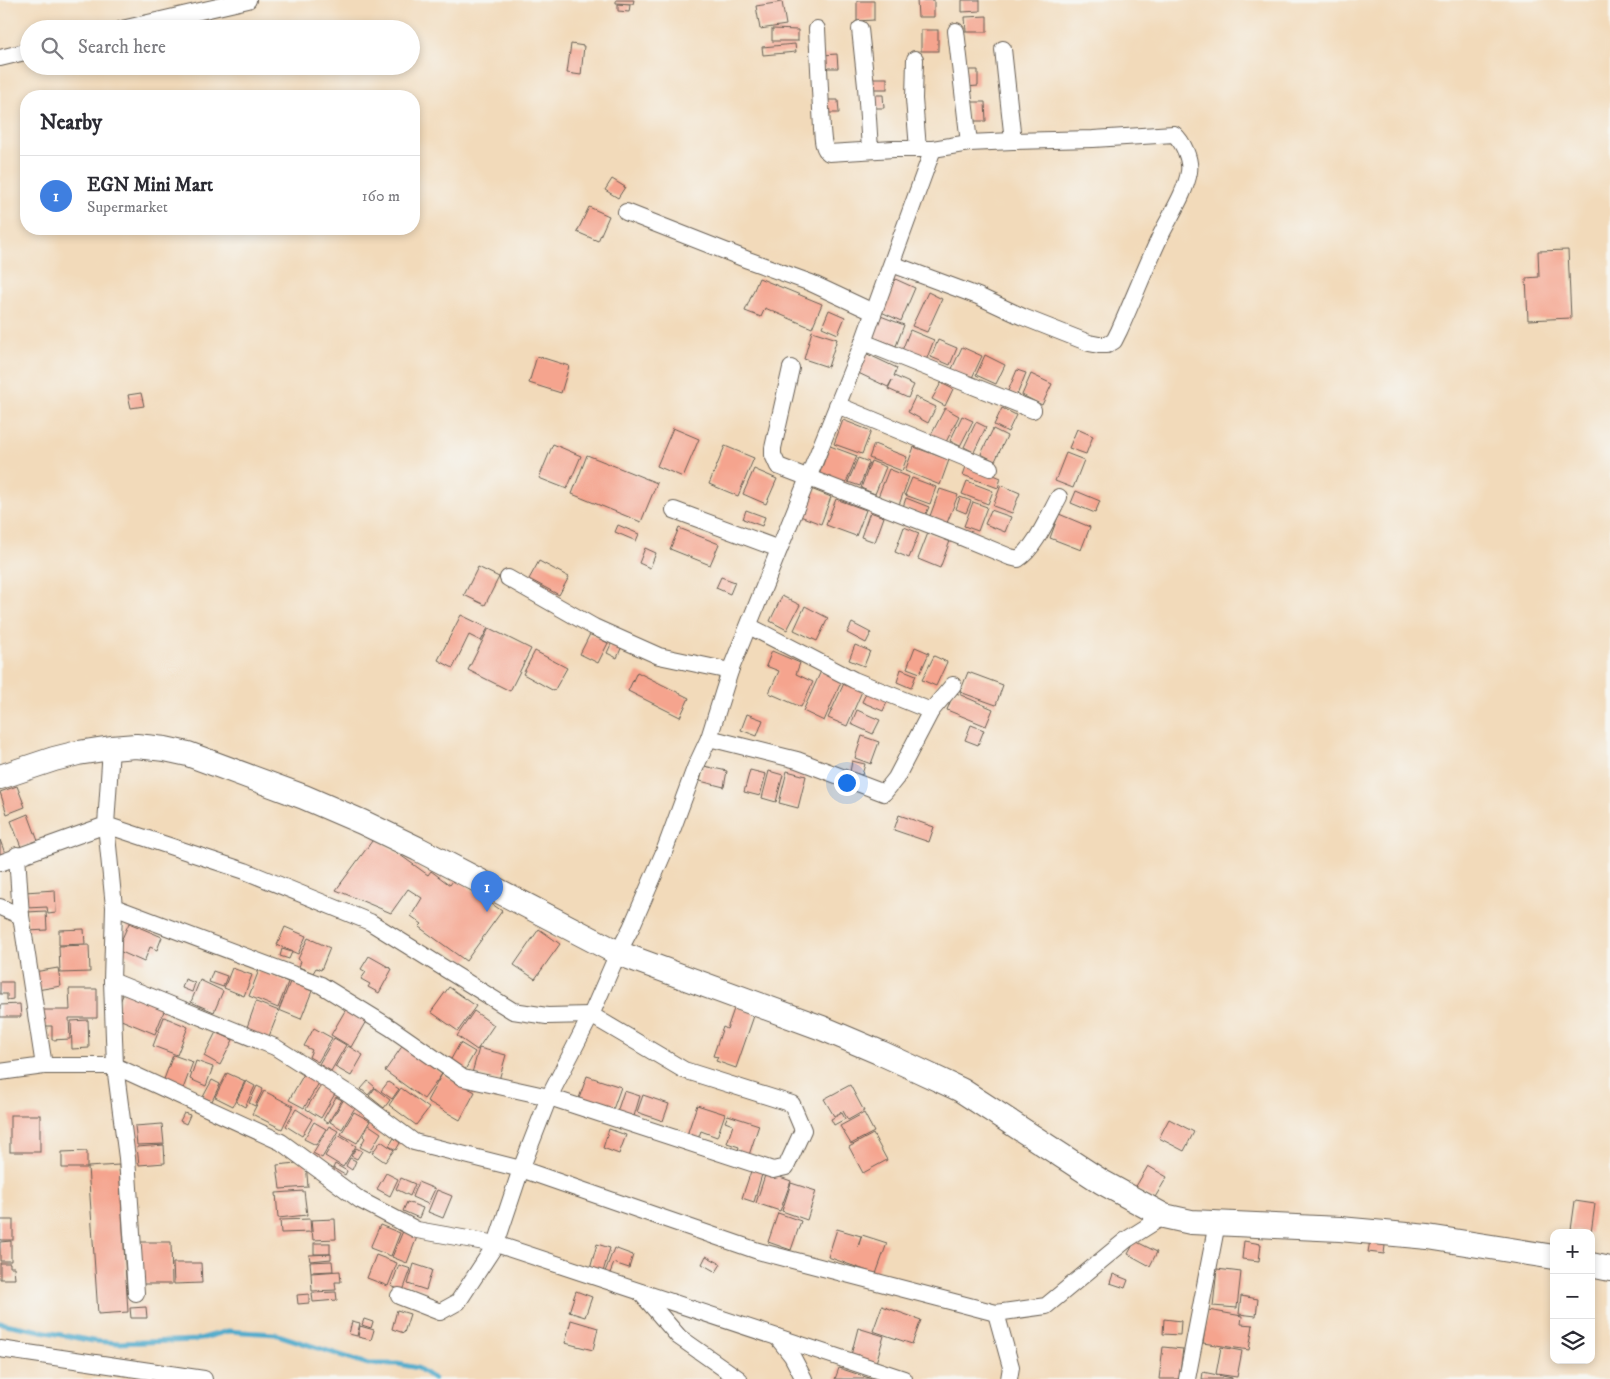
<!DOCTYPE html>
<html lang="en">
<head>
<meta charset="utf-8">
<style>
  :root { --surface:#fff; --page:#f7f7f7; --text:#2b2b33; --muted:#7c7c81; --line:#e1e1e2; --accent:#d1495b }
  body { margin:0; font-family:"IM FELL DW Pica",serif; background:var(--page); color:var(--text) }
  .controls { position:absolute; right:15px; bottom:15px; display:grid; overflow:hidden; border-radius:10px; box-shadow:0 2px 8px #0003 }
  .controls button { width:45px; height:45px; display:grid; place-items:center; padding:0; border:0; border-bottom:1px solid var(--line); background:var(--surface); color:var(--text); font:25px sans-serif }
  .you { position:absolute; left:846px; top:782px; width:18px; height:18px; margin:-12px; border:4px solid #fff; border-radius:50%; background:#1a73e8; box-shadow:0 0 0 8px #1a73e833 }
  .badge { display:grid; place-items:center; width:32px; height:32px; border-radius:50%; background:var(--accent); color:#fff; font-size:16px; font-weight:700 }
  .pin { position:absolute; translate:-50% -41px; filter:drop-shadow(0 1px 2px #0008) }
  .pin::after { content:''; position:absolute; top:26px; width:18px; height:15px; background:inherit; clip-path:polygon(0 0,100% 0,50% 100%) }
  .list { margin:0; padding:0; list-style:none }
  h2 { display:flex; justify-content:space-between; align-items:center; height:65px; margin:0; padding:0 20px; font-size:21px }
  h2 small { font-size:16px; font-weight:400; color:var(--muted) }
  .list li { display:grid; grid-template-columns:32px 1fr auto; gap:15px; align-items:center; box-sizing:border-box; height:80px; padding:0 20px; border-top:1px solid var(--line) }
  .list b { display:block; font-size:19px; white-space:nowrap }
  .list p { margin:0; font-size:16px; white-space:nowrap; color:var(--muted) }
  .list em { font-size:16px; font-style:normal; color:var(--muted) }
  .icon { flex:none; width:28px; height:28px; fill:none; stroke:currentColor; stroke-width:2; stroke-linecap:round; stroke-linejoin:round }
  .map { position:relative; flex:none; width:1610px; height:1379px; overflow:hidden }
  .search { position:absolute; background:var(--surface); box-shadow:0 2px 8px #0003; left:20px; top:20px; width:400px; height:55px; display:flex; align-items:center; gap:12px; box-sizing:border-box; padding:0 18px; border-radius:28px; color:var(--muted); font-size:19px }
  .panel { position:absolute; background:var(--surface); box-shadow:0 2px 8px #0003; left:20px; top:90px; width:400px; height:145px; border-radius:20px }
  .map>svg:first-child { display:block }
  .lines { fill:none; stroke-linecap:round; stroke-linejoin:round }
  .stream { stroke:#4aa7c9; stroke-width:5 }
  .building { fill:#f5a48e }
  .street-casing { stroke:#675e53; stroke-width:18 }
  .secondary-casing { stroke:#675e53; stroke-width:26 }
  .street { stroke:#fff; stroke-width:16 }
  .secondary { stroke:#fff; stroke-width:24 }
</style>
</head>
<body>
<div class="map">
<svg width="1610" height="1379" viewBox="0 0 1610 1379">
  <rect width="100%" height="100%" fill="#f6f6f2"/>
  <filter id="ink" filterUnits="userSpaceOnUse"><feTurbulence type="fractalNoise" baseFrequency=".02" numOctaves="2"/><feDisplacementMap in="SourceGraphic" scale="10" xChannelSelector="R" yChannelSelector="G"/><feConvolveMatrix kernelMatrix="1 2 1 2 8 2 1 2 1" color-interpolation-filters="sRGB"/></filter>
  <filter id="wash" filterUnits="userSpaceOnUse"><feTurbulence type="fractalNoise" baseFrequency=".0096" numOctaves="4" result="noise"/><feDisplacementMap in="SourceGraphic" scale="20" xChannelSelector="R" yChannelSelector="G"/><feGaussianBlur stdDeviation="1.12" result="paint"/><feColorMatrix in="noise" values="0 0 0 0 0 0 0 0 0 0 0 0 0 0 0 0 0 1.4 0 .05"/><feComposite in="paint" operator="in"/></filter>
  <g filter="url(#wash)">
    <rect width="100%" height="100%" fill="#f2daba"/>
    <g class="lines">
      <polyline class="stream" points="0,1323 93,1341 119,1343 196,1340 228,1331 275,1334 368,1364 398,1364 418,1368 434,1379"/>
    </g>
    <g id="blocks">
      <g class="building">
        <polygon points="616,0 634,0 633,4 616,3"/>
        <polygon points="917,0 934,0 934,17 918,17"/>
        <polygon points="962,0 980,0 980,11 962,12"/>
        <polygon points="857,1 874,1 874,20 857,21"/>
        <polygon points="782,2 786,25 760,29 756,6"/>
        <polygon points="618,4 630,5 629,12 618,11"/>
        <polygon points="987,16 987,32 966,32 965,17"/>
        <polygon points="772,29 798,30 798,41 772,41"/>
        <rect x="921" y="30" width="17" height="21"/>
        <polygon points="571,44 584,46 581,75 567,73"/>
        <polygon points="795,44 796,52 763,55 762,47"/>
        <polygon points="837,54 838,68 822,68 822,55"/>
        <polygon points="965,70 978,70 978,86 966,87"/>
        <rect x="870" y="78" width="17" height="11"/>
        <polygon points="871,95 883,95 884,108 871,108"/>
        <polygon points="824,100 838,100 839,113 824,113"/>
        <polygon points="969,102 985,102 986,121 970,121"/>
        <polygon points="612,179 625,187 618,198 605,190"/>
        <polygon points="589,207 609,216 598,241 577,232"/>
        <polygon points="1568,250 1571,318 1528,320 1526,278 1539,277 1538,251"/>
        <polygon points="759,278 822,304 812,328 765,308 761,317 745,311"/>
        <polygon points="893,278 915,288 901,321 879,311"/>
        <polygon points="928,292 942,299 927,332 912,326"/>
        <polygon points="829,310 845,317 838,334 822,327"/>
        <polygon points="878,315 904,325 896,346 870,336"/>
        <polygon points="910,330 934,340 925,363 901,353"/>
        <polygon points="812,331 837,339 828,367 804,359"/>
        <polygon points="938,340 957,348 950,365 931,357"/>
        <polygon points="962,347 982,356 971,380 951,371"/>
        <polygon points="863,352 897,368 894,376 914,385 908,398 888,389 892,380 888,387 854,371"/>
        <polygon points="985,355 1005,365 996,384 976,375"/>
        <polygon points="537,356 569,366 561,393 529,383"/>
        <polygon points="1017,370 1026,373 1017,395 1008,391"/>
        <polygon points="1031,374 1052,384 1042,405 1022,395"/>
        <polygon points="941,383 953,389 945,406 932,399"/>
        <polygon points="141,393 144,406 131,408 128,395"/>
        <polygon points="915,397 936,407 928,423 908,412"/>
        <polygon points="945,408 959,416 946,442 931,435"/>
        <polygon points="1002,408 1016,415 1008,432 994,425"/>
        <polygon points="962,416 973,421 960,446 950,441"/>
        <polygon points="843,420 871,431 862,454 834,444"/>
        <polygon points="976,422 986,427 974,452 964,447"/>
        <polygon points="673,428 699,439 683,477 657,466"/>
        <polygon points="993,429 1007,436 995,461 981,454"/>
        <polygon points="1077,429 1093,436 1086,454 1069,448"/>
        <polygon points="553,444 581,456 567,489 539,478"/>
        <polygon points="874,444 907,457 902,471 869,458"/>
        <polygon points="725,446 754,458 738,496 709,484"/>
        <polygon points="830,446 857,456 845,485 819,475"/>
        <polygon points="914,447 949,460 940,485 905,471"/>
        <polygon points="1066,453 1084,460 1073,488 1055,481"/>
        <polygon points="587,455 657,483 641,522 572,494"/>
        <polygon points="858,458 869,462 860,486 848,482"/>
        <polygon points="871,461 886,467 875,494 861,488"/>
        <polygon points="967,464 1001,478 998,488 963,475"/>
        <polygon points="754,469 777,479 766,504 743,494"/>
        <polygon points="889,469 909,477 899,505 878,497"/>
        <polygon points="912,478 936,487 930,504 905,495"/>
        <polygon points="967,481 993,491 988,504 962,494"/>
        <polygon points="1001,485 1020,493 1012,513 993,506"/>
        <polygon points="811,489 831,497 821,524 800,516"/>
        <polygon points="940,489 958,495 947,523 930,516"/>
        <polygon points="1076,491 1100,501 1095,513 1071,503"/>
        <polygon points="960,497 971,501 966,513 956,509"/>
        <polygon points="906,498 929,507 925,516 903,507"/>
        <polygon points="836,499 866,510 856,536 826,525"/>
        <polygon points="973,502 987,507 978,531 964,526"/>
        <polygon points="746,510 765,517 762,526 743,519"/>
        <polygon points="991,510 1011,517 1005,532 985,524"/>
        <polygon points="870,512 884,517 875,542 861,537"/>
        <polygon points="1059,514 1090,527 1081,550 1050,538"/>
        <polygon points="618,525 639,534 636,541 615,532"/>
        <polygon points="904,527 919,533 909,558 895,552"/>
        <polygon points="679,528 719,544 710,565 670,549"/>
        <polygon points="928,533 950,541 940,568 918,559"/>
        <polygon points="645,548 656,553 650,568 639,563"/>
        <polygon points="539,561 569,577 559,595 529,579"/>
        <polygon points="478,567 499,577 485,605 464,595"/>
        <polygon points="721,577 735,582 730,594 716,588"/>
        <polygon points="782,596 800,605 787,630 770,621"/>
        <polygon points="805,606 828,618 817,641 794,630"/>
        <polygon points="461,615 488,628 481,641 469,635 453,668 438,660"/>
        <polygon points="852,623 871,633 866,643 847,633"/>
        <polygon points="489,628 531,649 510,691 468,670"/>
        <polygon points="590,634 608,643 598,663 580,654"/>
        <polygon points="612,642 622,646 617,658 607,653"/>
        <polygon points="855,645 870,651 864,666 849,660"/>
        <polygon points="915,647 929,653 920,673 907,668"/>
        <polygon points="535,651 567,668 554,691 523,674"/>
        <polygon points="772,651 800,663 796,674 813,682 801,707 769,693 779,671 766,666"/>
        <polygon points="934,656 947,662 936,686 922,680"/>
        <polygon points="901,669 916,675 911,688 897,682"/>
        <polygon points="821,671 842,680 824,721 803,711"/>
        <polygon points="637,672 689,698 680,717 628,691"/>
        <polygon points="968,672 1003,685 996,705 960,692"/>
        <polygon points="845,681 863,689 847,726 828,718"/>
        <polygon points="867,691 888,700 883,711 862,702"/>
        <polygon points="954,692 993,709 986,726 947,710"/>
        <polygon points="857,710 880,720 873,734 851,724"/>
        <polygon points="747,714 763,720 757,736 741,730"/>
        <polygon points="971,725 984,730 978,745 965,740"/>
        <polygon points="862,736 879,742 871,764 855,758"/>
        <polygon points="852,761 865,764 862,775 850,772"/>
        <polygon points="704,766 727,771 724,787 700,781"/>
        <polygon points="750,770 766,774 760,796 744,792"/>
        <polygon points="769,771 783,775 776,802 762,798"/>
        <polygon points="787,771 806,776 798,808 779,803"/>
        <polygon points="17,786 25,807 7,814 0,792"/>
        <polygon points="28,814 38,841 21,847 11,821"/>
        <polygon points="899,815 934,827 929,842 894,830"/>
        <polygon points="375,837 428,875 431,871 450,885 455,878 502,911 466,961 419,927 422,924 411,916 422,898 408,889 391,913 336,890"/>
        <polygon points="0,840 6,856 0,858"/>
        <polygon points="55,890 56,913 48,914 47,907 26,908 25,892"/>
        <polygon points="46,911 47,930 28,931 27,912"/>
        <polygon points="129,923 162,937 157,950 150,947 144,962 117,950"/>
        <polygon points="285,927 306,936 298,954 277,945"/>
        <polygon points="84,929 85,944 59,945 59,930"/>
        <polygon points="539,929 560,944 535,979 514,965"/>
        <polygon points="308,938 330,948 321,970 316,968 313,973 299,967 301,961 298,959"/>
        <polygon points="89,945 90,972 60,973 59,946"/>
        <polygon points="282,949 292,952 289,959 280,956"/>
        <polygon points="369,956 392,969 379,993 368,987 370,984 361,979 366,972 361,969"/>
        <polygon points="58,968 61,986 37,990 34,972"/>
        <polygon points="232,968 252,975 244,996 224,988"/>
        <polygon points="259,970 288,982 278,1008 249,996"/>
        <polygon points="213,971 227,976 223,987 209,982"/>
        <polygon points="185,979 195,983 192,992 182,988"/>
        <polygon points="200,980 223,991 214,1012 191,1002"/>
        <polygon points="0,982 13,982 13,999 7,1000 7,994 0,994"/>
        <polygon points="290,982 312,991 301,1019 279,1010"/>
        <polygon points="449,987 476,1006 458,1031 431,1012"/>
        <polygon points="69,989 97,989 97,1018 69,1018 70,1039 52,1040 52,1026 39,1026 39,1010 70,1010"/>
        <polygon points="125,990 166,1006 155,1034 114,1017"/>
        <polygon points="256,1002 279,1011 268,1039 246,1030"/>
        <polygon points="20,1004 21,1017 0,1017 0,1005"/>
        <polygon points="735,1006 755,1013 736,1068 716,1061 718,1057 713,1056 723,1027 727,1029"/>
        <polygon points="346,1009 366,1021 351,1047 331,1035"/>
        <polygon points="474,1011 494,1025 477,1050 457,1036"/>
        <polygon points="164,1017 188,1027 177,1055 153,1046"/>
        <polygon points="88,1020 89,1048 72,1049 71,1021"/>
        <polygon points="314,1028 332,1038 318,1062 309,1057 312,1050 304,1046"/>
        <polygon points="216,1032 233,1040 220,1065 204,1056"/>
        <polygon points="334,1038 346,1045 331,1071 319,1064"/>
        <polygon points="460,1043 475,1052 465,1070 450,1061"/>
        <polygon points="403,1045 442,1074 424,1099 385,1071"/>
        <polygon points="348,1046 363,1055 351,1076 335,1067"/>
        <polygon points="479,1048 506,1055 499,1080 472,1073"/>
        <polygon points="173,1055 193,1062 183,1089 163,1082"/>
        <polygon points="196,1061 213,1067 206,1086 190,1079"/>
        <polygon points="227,1073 245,1081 233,1106 215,1097"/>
        <polygon points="304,1074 319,1083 304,1108 289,1100"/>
        <polygon points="442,1074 475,1092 460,1120 427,1101"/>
        <polygon points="587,1076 621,1087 611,1115 577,1104"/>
        <polygon points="212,1080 220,1084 212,1101 203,1097"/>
        <polygon points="246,1081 255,1086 245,1107 236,1102"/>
        <polygon points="368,1081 375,1087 368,1095 361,1089"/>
        <polygon points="388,1082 399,1089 392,1099 381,1091"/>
        <polygon points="322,1084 336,1092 321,1118 306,1109"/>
        <polygon points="850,1085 864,1111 848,1120 843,1111 834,1116 824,1099"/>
        <polygon points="257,1086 263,1089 255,1106 249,1103"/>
        <polygon points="375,1088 390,1100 384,1108 369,1096"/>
        <polygon points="401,1088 429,1108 416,1125 389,1105"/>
        <polygon points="264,1091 293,1106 282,1129 252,1114"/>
        <polygon points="624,1091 640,1096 632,1123 615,1118"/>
        <polygon points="643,1095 669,1104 663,1121 637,1112"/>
        <polygon points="336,1097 342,1100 328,1123 323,1120"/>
        <polygon points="344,1099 356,1106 342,1129 330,1122"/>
        <polygon points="697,1105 725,1114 717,1137 701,1131 698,1139 687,1135"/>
        <polygon points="296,1109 312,1119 302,1136 286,1126"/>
        <polygon points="354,1112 370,1121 357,1143 341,1134"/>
        <polygon points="184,1113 190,1115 186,1124 180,1121"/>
        <polygon points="842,1113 845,1119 834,1125 831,1119"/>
        <polygon points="864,1113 874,1132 851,1144 840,1126"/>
        <rect x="10" y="1115" width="30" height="37"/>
        <polygon points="728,1115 759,1125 748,1158 737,1154 739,1147 727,1143 733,1125 725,1122"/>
        <polygon points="1169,1119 1194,1132 1184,1151 1159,1138"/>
        <polygon points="314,1122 326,1129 316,1145 304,1139"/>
        <polygon points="162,1124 164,1144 137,1145 135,1126"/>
        <polygon points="369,1125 381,1133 370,1152 360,1147 365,1138 363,1136"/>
        <polygon points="329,1126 338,1131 322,1158 313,1153"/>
        <polygon points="609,1129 626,1135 619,1154 603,1148"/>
        <polygon points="873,1134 887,1160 863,1173 849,1147"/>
        <polygon points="338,1135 356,1146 343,1167 325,1156"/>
        <polygon points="394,1138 400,1143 396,1150 389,1146"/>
        <polygon points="381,1141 394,1150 385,1162 372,1153"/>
        <polygon points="164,1145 165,1163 139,1165 137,1147"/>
        <polygon points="356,1148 362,1151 357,1159 351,1156"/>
        <polygon points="87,1151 87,1168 62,1168 62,1152"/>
        <polygon points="350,1158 356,1161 352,1170 346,1166"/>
        <polygon points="306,1162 308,1187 280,1189 277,1165"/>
        <polygon points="335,1164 347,1171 345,1175 333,1168"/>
        <polygon points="119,1165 128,1312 98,1314 88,1167"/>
        <polygon points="1148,1166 1167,1177 1154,1199 1135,1188"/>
        <polygon points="752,1168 763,1171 754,1202 742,1198"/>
        <polygon points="766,1172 791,1181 780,1211 756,1203"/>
        <polygon points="386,1173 398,1179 390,1196 377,1189"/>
        <polygon points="401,1178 415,1184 410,1196 396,1189"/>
        <polygon points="418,1182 435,1189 428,1204 412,1197"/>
        <polygon points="791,1183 816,1191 807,1220 782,1211"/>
        <polygon points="437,1190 452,1196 443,1218 428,1212"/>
        <polygon points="304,1191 307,1215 278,1218 276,1193"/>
        <polygon points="1575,1201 1595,1204 1591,1233 1571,1230"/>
        <polygon points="407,1202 423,1208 419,1218 403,1211"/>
        <polygon points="778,1213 801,1221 791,1250 768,1242"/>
        <polygon points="310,1219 311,1232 281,1233 280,1220"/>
        <polygon points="335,1219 336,1239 313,1240 311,1220"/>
        <rect x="0" y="1220" width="13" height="20"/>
        <polygon points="380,1225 400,1233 391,1256 370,1248"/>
        <polygon points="837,1229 861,1236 858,1247 862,1235 887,1243 876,1274 828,1257"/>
        <polygon points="403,1231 417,1237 407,1263 392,1257"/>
        <polygon points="1371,1235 1386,1237 1384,1254 1368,1252"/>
        <polygon points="11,1241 11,1261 0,1261 0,1242"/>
        <polygon points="1135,1241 1157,1252 1150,1266 1128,1254"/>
        <polygon points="1244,1241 1261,1244 1259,1261 1242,1259"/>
        <polygon points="140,1242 171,1242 172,1284 141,1284"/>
        <rect x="314" y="1243" width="16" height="11"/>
        <polygon points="597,1244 610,1248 603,1272 590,1269"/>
        <polygon points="614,1248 633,1255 629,1268 614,1263 610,1273 605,1272"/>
        <polygon points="331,1254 331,1259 310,1261 309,1255"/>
        <polygon points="376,1255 397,1263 388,1286 367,1278"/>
        <polygon points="706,1256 721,1264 716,1272 702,1264"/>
        <polygon points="332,1261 333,1271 311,1272 310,1262"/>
        <polygon points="0,1263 10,1263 10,1267 14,1267 15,1279 0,1279"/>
        <polygon points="173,1263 201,1263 202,1283 174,1284"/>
        <polygon points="414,1264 432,1270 426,1290 408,1284"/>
        <polygon points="399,1265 411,1269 403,1291 391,1286"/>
        <polygon points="1217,1269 1241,1272 1237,1308 1213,1306"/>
        <polygon points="340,1271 341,1282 335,1282 336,1290 312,1291 311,1273"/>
        <polygon points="1113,1274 1128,1280 1125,1288 1110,1283"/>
        <polygon points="576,1291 592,1297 585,1317 569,1312"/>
        <polygon points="336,1292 337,1300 313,1302 312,1293"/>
        <polygon points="309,1294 309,1303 298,1304 297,1295"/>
        <polygon points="1241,1296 1258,1299 1256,1316 1239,1314"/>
        <polygon points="882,1306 921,1320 912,1344 873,1331"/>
        <polygon points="146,1307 147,1318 131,1318 130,1308"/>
        <polygon points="397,1310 410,1314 404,1333 392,1329"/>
        <polygon points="1208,1310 1242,1316 1241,1324 1253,1325 1249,1350 1203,1343"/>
        <polygon points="364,1319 373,1322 371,1328 362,1325"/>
        <polygon points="1164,1319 1181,1321 1180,1335 1163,1334"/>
        <polygon points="571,1320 598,1328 593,1350 565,1343"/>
        <polygon points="352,1321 360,1323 357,1336 349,1334"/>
        <polygon points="360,1326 374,1330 371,1340 358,1337"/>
        <polygon points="858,1328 884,1336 875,1366 850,1359"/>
        <polygon points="1163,1347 1183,1349 1179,1379 1159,1379"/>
        <polygon points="1221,1347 1242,1351 1237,1377 1216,1374"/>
        <polygon points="839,1368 872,1379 835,1379"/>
        <polygon points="1203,1372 1232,1378 1232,1379 1202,1379"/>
      </g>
    </g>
  </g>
  <g filter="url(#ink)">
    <use href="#blocks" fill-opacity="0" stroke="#675e53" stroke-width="1"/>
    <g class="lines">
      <defs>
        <g id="street">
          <polyline points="122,29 248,0"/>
          <path d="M817,29L822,129C823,137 822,148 829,153L894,149H933L969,143L1013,141L1093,139L1174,134C1183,142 1191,159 1189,172C1185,195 1169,217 1159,239C1145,269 1133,300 1119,331L1114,341L1107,345H1099L1089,343L1023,317L978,296L892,264"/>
          <polyline points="860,29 866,86 870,150"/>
          <polyline points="956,31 969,143"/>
          <polyline points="1003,49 1013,141"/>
          <polyline points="0,58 29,51"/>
          <polyline points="915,59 914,99 918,149"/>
          <polyline points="626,212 748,260 811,283 873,312"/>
          <polyline points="863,342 1033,410"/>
          <path d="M791,368L773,448V455L778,466L959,536L1010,557L1018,559C1035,549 1049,515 1059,497"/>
          <polyline points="837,405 990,468"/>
          <polyline points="674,510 779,549"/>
          <polyline points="508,578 594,627 659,656 730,671"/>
          <polyline points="749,626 854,680 931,711 953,685"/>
          <polyline points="709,738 797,760 884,793 896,778 931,711"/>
          <polyline points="17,855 21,916 44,1066"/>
          <polyline points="0,863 106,825 245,871 370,922 513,1011 547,1016 591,1015 684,1070 792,1104 803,1130 786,1167 773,1170 549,1097 463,1078 391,1028 321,985 114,907 106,825 111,748"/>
          <polyline points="0,907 21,916"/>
          <polyline points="112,981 275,1047 351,1095 414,1142 521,1169 758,1251 996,1313"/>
          <polyline points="115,1066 281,1142 360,1200 417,1230 496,1244 904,1379"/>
          <polyline points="115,1066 127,1158 136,1293"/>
          <polyline points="0,1072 44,1066 115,1066 112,981 114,907"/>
          <polyline points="640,1292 679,1337 739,1379"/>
          <polyline points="399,1296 440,1312 458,1302 496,1244 521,1169 549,1097 591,1015 618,953 631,928 664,852 695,768 709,738 730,671 863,342 933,149"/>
          <polyline points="777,1337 792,1356 804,1379"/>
          <polyline points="0,1349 204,1379"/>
          <polyline points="1009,1379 1011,1367 996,1313 1046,1306 1126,1240 1164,1216"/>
          <polyline points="1187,1379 1217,1223"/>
        </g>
        <g id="secondary">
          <polyline points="0,777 54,759 78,753 111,748 136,746 165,749 188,754 304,797 362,822 418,849 618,953 822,1028 881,1053 916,1069 961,1090 1102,1182 1164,1216 1191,1222 1340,1229 1428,1237 1554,1257"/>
          <polyline points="1591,1265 1610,1269"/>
        </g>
      </defs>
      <use href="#street" class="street-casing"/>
      <use href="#secondary" class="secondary-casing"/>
      <use href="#street" class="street"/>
      <use href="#secondary" class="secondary"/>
    </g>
  </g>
</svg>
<div class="controls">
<button>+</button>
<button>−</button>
<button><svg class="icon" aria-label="layers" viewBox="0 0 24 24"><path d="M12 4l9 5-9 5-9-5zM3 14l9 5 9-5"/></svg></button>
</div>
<div class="you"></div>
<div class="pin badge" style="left:487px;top:912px;background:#3f7fe0">1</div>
<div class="search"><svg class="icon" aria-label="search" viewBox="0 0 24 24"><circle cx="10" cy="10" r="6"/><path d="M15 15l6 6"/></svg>Search here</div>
<section class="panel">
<h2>Nearby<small></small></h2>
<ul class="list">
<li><span class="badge" style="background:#3f7fe0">1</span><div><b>EGN Mini Mart</b><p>Supermarket</p></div><em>160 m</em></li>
</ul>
</section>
</div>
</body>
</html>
